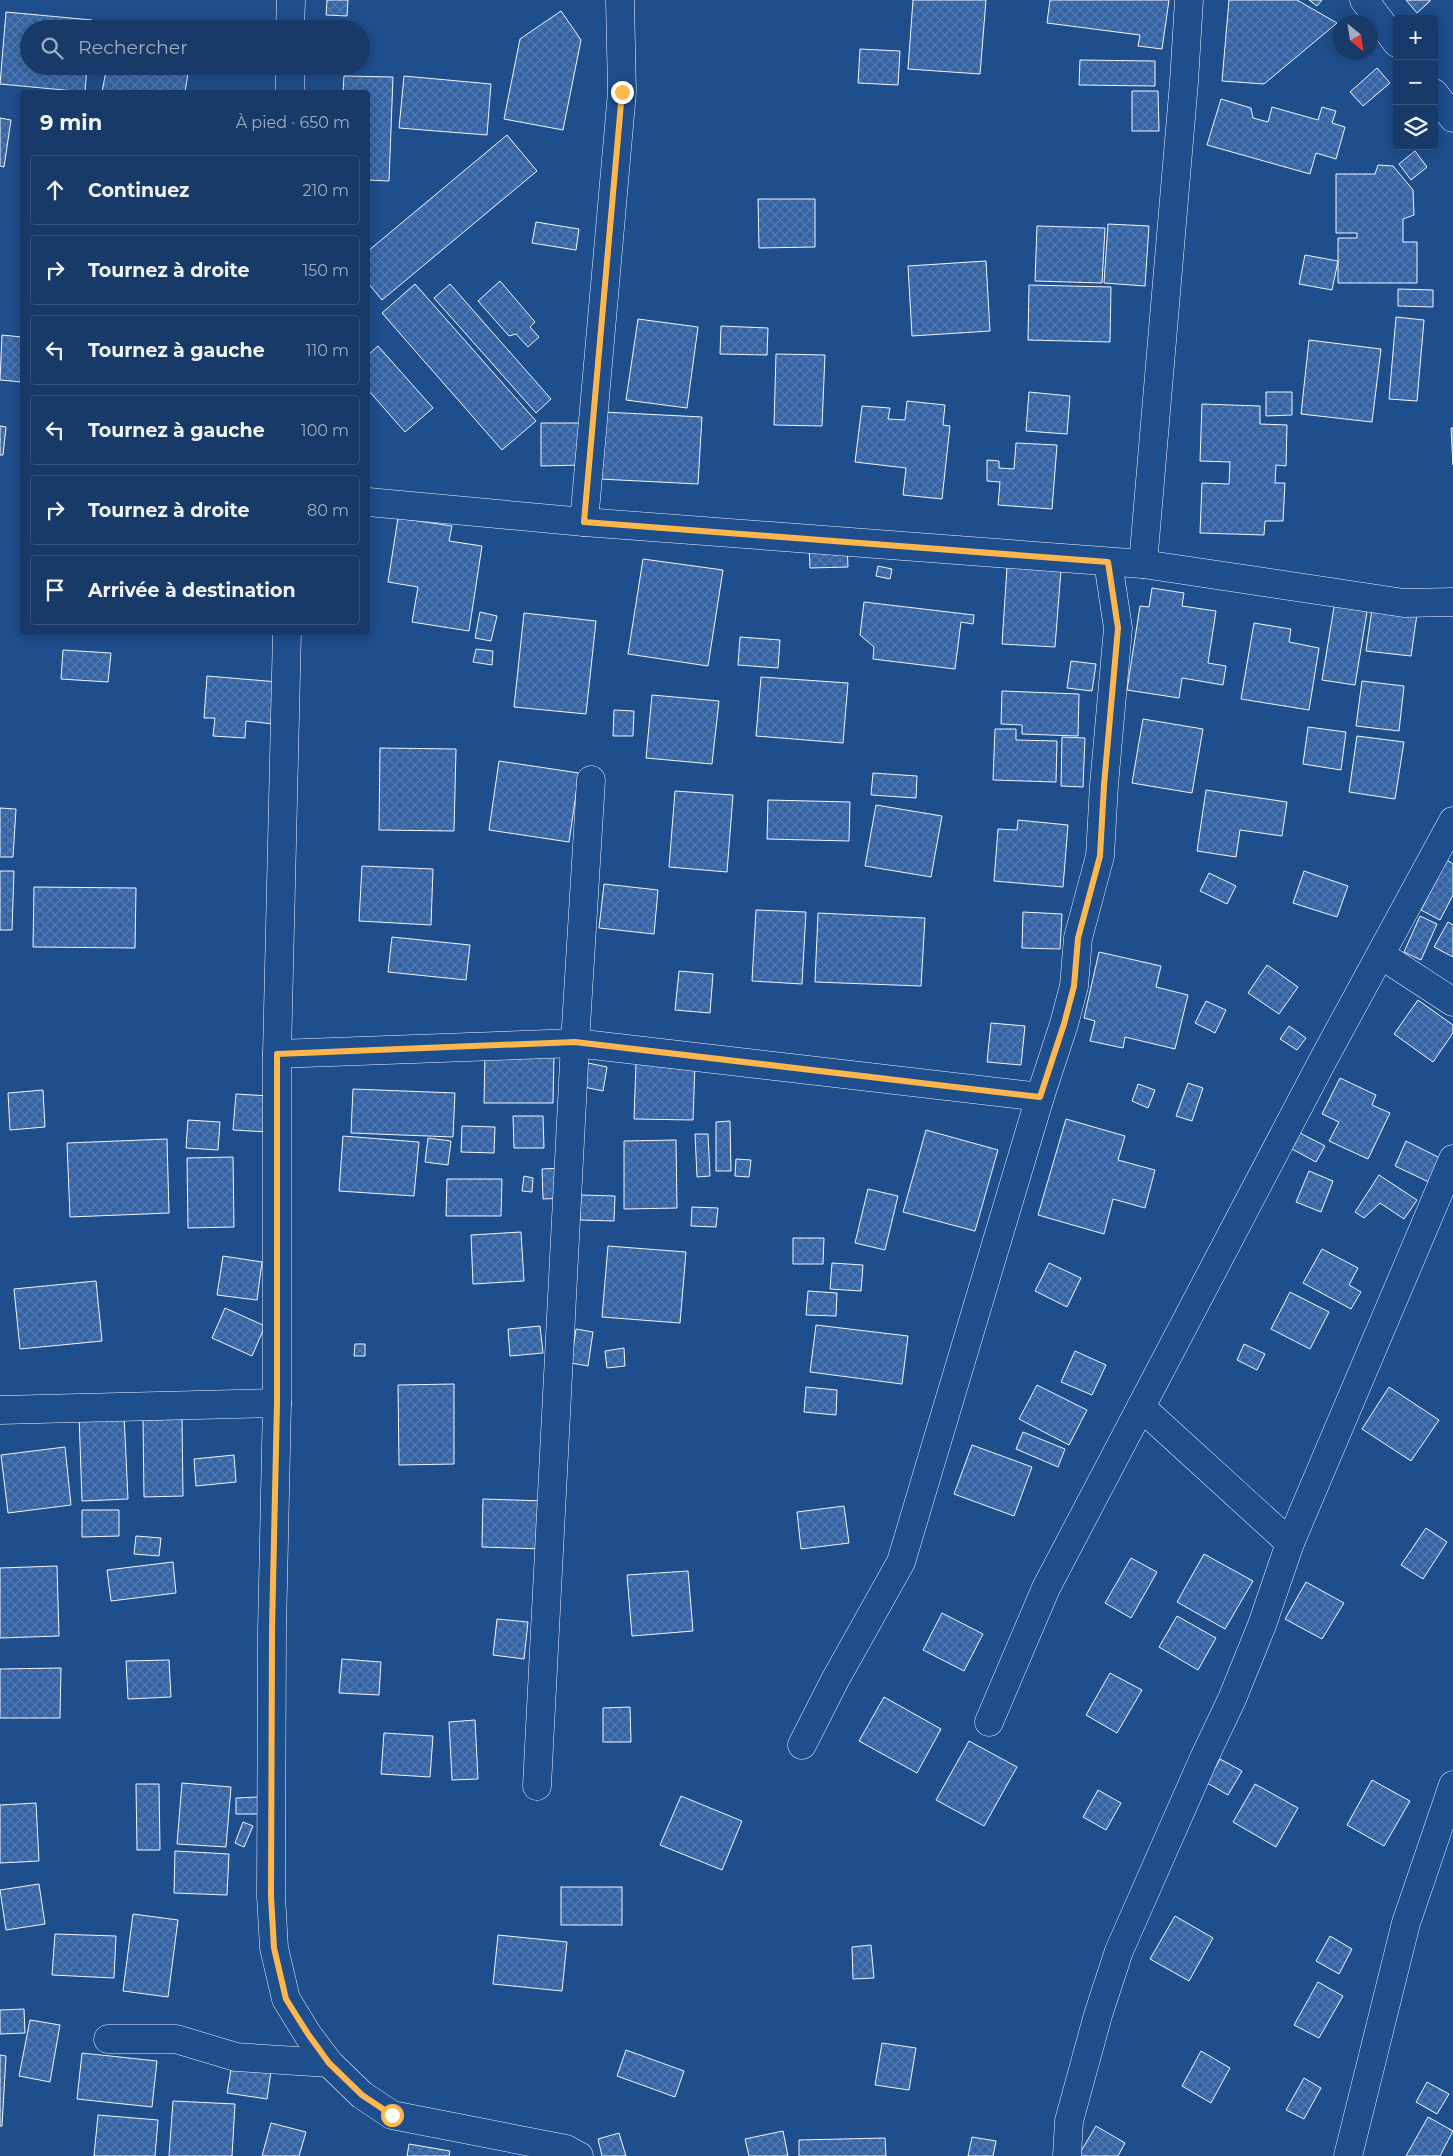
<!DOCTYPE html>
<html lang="fr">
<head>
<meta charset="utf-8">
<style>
  :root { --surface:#173a69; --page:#244571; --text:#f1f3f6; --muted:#9eadc0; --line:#36547d }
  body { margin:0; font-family:Montserrat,sans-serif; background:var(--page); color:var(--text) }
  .controls { position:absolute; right:15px; top:15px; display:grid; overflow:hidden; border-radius:5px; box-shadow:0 2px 12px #0003 }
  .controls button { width:45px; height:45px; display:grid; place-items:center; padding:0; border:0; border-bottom:1px solid var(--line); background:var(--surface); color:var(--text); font:25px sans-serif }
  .compass { position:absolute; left:1333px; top:15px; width:45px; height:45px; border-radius:50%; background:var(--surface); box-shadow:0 2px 12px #0003; rotate:150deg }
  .stop { position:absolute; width:15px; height:15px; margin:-11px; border:4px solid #ffb74d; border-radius:50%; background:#fff }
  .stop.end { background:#ffb74d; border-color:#fff; box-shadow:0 1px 5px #0008 }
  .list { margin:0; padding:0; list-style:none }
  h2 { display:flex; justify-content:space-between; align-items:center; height:65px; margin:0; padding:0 20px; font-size:21px }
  h2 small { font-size:16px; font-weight:400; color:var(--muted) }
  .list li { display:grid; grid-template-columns:32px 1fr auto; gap:15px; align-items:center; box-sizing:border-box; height:70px; margin:0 10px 10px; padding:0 10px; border:1px solid var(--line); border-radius:5px }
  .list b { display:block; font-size:19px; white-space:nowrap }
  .list em { font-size:16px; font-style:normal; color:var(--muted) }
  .icon { flex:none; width:28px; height:28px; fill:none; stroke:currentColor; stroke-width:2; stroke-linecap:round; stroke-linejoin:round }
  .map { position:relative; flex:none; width:1453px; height:2156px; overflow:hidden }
  .search { position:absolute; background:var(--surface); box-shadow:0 2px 12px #0003; left:20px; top:20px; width:350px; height:55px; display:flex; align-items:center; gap:12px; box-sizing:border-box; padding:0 18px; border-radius:28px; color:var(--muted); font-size:19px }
  .panel { position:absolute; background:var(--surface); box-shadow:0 2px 12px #0003; left:20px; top:90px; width:350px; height:545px; border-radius:5px }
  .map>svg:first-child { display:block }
  .building { fill:url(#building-cross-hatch); stroke:#f2f6ff }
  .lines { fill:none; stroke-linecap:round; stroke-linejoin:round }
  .minor-casing { stroke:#f2f6ff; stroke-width:29 }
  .minor { stroke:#1f4e8c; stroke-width:28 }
  .route { stroke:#ffb74d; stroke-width:6 }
</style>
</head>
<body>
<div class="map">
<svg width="1453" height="2156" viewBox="0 0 1453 2156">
  <defs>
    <pattern id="building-cross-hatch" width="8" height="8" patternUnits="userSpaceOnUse" patternTransform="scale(1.25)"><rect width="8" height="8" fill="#3563a3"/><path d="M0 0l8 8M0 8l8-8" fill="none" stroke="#537ab1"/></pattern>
  </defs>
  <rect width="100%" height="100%" fill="#1f4e8c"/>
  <g class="building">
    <polygon points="327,0 348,0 347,16 326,15"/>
    <polygon points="913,0 986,0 980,74 908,69"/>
    <polygon points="1050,0 1169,0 1162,49 1138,46 1140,35 1047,23"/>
    <polygon points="1229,0 1297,0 1337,23 1264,84 1222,81"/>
    <polygon points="1309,0 1322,0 1317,6"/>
    <polygon points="1406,0 1430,0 1430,1 1417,13"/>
    <polygon points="561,11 581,40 563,130 504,119 520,39"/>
    <polygon points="6,12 92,20 91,29 29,29 29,66 87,66 85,92 0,84"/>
    <polygon points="860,49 900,51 898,85 858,83"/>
    <polygon points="1080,60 1155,61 1155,86 1079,85"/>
    <polygon points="107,66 185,66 189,67 185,92 102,92"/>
    <polygon points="1377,68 1390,83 1363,106 1350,92"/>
    <polygon points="344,76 393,77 389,181 368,180 368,92 343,92"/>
    <polygon points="404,76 491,84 487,135 399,128"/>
    <polygon points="1132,91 1158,91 1159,131 1132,131"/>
    <polygon points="1221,99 1251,108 1253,118 1268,122 1272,107 1318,120 1322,107 1336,111 1332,123 1345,127 1336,159 1316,153 1310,174 1207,145"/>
    <polygon points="0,118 11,120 4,167 0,166"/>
    <polygon points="507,135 537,171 382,300 368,283 368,251"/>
    <polygon points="1415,151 1427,167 1411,180 1399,164"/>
    <polygon points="1378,165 1393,166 1413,190 1414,215 1403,219 1403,242 1417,242 1417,283 1338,283 1338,238 1357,238 1357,233 1336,233 1336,174 1375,174"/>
    <polygon points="758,199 815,199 815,247 759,248"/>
    <polygon points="536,222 579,229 576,250 532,243"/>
    <polygon points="1108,224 1149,226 1145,286 1104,283"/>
    <polygon points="1037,226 1105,228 1102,283 1035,281"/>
    <polygon points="1305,255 1338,261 1332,290 1299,284"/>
    <polygon points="986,261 990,331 912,336 908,266"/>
    <polygon points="500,281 535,322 530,327 539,337 528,347 516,334 509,336 478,301"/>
    <polygon points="415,284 536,421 502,450 382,313"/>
    <polygon points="450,284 551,399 536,413 434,298"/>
    <polygon points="1029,285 1111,287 1110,342 1028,340"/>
    <polygon points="1398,289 1433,290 1433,307 1398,306"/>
    <polygon points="1396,317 1424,320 1417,401 1389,399"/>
    <polygon points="638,319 698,327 687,408 626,400"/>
    <polygon points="721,326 768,328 767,355 720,354"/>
    <polygon points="2,335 22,337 22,382 0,380"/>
    <polygon points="1309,340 1381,349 1372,422 1301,414"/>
    <polygon points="378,346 433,408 405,432 368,390 368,355"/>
    <polygon points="776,354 825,355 822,426 774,425"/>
    <polygon points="1029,392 1070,396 1067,434 1026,431"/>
    <polygon points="1266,392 1292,392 1292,415 1266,416"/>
    <polygon points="907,401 945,405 943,425 950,426 942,499 903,495 906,468 855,462 862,406 890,408 888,419 905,420"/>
    <polygon points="1202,404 1260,406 1260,424 1287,425 1286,466 1276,465 1275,483 1285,483 1283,521 1265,521 1264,535 1200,533 1202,483 1229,484 1230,462 1200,461"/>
    <polygon points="604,412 702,417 698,484 600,479"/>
    <polygon points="541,423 580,423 581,465 541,466"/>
    <polygon points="0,426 6,427 3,455 0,455"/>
    <polygon points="1451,428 1453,428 1453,465"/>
    <polygon points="1016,443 1057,445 1052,509 998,505 1000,482 987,481 987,460 999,461 999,468 1014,469"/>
    <polygon points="398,518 452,526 449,541 482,546 469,631 412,622 418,587 388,582"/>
    <polygon points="847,545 848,567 810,568 809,546"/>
    <polygon points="643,559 723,570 708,666 628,654"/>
    <polygon points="878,566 892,569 890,579 876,576"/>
    <polygon points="1007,567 1061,570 1055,647 1002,644"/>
    <polygon points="1152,588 1184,593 1182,606 1216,611 1208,663 1226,666 1223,685 1182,678 1179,698 1127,690 1140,606 1149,607"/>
    <polygon points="1335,601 1368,606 1355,685 1322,680"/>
    <polygon points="864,602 974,615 973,624 961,622 955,669 873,659 874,647 860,635"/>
    <polygon points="1372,609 1417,614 1411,656 1366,651"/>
    <polygon points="480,612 497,616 491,641 475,638"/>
    <polygon points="524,613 596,621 586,714 514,707"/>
    <polygon points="1254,623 1291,629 1289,642 1319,648 1309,710 1241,699"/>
    <polygon points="740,637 780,640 778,668 738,665"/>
    <polygon points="476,649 493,651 492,665 473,662"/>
    <polygon points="63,650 111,653 108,682 61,679"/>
    <polygon points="1071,661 1096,664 1092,691 1067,688"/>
    <polygon points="207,676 278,682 274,724 246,721 245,738 213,736 215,718 204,718"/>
    <polygon points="761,677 848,683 843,743 756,736"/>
    <polygon points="1362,681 1404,686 1399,731 1356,726"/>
    <polygon points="1002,691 1079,694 1078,736 1022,734 1022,725 1001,724"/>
    <polygon points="652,695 719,701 712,764 646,758"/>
    <polygon points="614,710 634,711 633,736 613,736"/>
    <polygon points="1143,719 1203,729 1192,793 1132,783"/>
    <polygon points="1308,727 1346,732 1341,770 1303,764"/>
    <polygon points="995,729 1016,729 1016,740 1057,741 1056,782 993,780"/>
    <polygon points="1357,736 1404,742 1395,799 1349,792"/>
    <polygon points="1062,737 1085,738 1083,787 1061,786"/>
    <polygon points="380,748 456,749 454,831 379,830"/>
    <polygon points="499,761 579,773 569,842 489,830"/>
    <polygon points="873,773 917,776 916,798 871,795"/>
    <polygon points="1206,790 1287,802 1282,836 1240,830 1236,857 1197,851"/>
    <polygon points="675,791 733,795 727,872 669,867"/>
    <polygon points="768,800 850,802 849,841 767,839"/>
    <polygon points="876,805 942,816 931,877 865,866"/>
    <polygon points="0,808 16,809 13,857 0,857"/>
    <polygon points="1018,820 1068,825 1063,887 994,881 998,829 1017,830"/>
    <polygon points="1447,860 1453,864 1453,895 1440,920 1421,910"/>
    <polygon points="362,866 433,869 431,925 359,921"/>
    <polygon points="0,871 14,871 12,930 0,930"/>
    <polygon points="1304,871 1348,886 1337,917 1293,903"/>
    <polygon points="1209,873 1236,886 1227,904 1200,891"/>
    <polygon points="604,884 658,890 654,934 599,928"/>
    <polygon points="34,887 136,888 135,948 33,947"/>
    <polygon points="756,910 806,912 802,984 752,981"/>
    <polygon points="1023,912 1062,914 1060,949 1022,948"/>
    <polygon points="818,913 925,918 921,986 815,982"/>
    <polygon points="1420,916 1437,924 1421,960 1404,952"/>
    <polygon points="1448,922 1453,925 1453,957 1434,947"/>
    <polygon points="392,937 470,945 466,980 388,972"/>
    <polygon points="1099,952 1161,966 1156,987 1188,995 1175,1049 1125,1037 1123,1048 1090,1041 1095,1021 1084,1018"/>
    <polygon points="1267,965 1298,987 1279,1014 1248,993"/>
    <polygon points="679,971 713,974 710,1013 675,1010"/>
    <polygon points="1418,1000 1453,1025 1453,1033 1433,1062 1394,1034"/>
    <polygon points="1206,1001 1226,1010 1215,1033 1195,1023"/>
    <polygon points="991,1023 1025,1026 1021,1065 987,1062"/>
    <polygon points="1289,1026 1306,1038 1297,1050 1280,1039"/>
    <polygon points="485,1053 554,1053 553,1103 484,1103"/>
    <polygon points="588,1063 607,1067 603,1091 584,1087"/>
    <polygon points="636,1063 695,1064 693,1120 634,1119"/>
    <polygon points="1340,1078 1376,1095 1372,1105 1390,1113 1368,1159 1329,1141 1339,1122 1322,1114"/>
    <polygon points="1188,1083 1203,1088 1192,1121 1176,1116"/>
    <polygon points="1138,1084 1155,1090 1148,1108 1132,1101"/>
    <polygon points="353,1089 455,1093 453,1137 351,1133"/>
    <polygon points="43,1090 45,1127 10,1130 8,1093"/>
    <polygon points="236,1094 270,1096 268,1132 233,1130"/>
    <polygon points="513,1116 543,1116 544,1148 514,1148"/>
    <polygon points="1066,1119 1125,1136 1118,1160 1155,1170 1145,1208 1113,1199 1104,1234 1038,1215"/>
    <polygon points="188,1120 220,1122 218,1150 186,1148"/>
    <polygon points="730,1121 731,1171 716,1171 716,1122"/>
    <polygon points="462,1126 495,1127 494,1153 461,1152"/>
    <polygon points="926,1130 998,1150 975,1231 903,1212"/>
    <polygon points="1300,1133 1325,1146 1316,1162 1292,1149"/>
    <polygon points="695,1134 708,1134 710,1176 697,1177"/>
    <polygon points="343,1136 419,1142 414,1196 339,1191"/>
    <polygon points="428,1138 451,1141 448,1165 425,1162"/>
    <polygon points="167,1139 169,1213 70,1217 67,1143"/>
    <polygon points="676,1140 677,1208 624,1209 624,1141"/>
    <polygon points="1406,1141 1442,1159 1431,1183 1395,1166"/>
    <polygon points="233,1157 234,1227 188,1228 187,1158"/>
    <polygon points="736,1159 751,1160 749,1177 735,1176"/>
    <polygon points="564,1168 565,1198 543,1199 542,1169"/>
    <polygon points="1309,1171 1333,1181 1321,1212 1296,1202"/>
    <polygon points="1379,1175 1417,1200 1404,1219 1380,1203 1364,1218 1355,1212"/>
    <polygon points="524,1176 533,1178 532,1192 522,1191"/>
    <polygon points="447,1179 502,1179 501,1216 446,1216"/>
    <polygon points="868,1189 898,1196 885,1250 855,1243"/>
    <polygon points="581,1195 615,1196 614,1221 580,1220"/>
    <polygon points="692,1207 718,1208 716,1227 691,1226"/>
    <polygon points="521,1232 524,1281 473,1284 471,1235"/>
    <polygon points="793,1238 824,1238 823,1264 793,1264"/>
    <polygon points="608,1246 686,1252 680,1323 602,1317"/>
    <polygon points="1322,1249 1358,1268 1349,1285 1361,1292 1351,1309 1303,1283"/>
    <polygon points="223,1256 262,1262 257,1300 217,1295"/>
    <polygon points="832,1263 863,1265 861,1291 830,1289"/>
    <polygon points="1049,1263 1081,1278 1067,1307 1035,1291"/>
    <polygon points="96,1281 102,1341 20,1349 14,1289"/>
    <polygon points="808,1291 837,1293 836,1316 806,1315"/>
    <polygon points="1290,1292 1329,1312 1310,1349 1271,1329"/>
    <polygon points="225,1308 265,1326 252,1356 212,1338"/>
    <polygon points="816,1325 908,1336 902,1384 810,1372"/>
    <polygon points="540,1326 543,1353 510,1356 508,1329"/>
    <polygon points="576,1329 593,1332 588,1366 571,1363"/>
    <polygon points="355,1344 365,1344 365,1356 354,1356"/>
    <polygon points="1244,1344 1265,1354 1257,1370 1237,1360"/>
    <polygon points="624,1348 625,1366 607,1368 605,1351"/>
    <polygon points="1075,1351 1106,1365 1092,1395 1061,1382"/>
    <polygon points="454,1384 454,1464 399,1465 398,1385"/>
    <polygon points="1037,1385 1087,1410 1069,1445 1019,1419"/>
    <polygon points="806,1387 837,1390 836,1415 804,1412"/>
    <polygon points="1389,1387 1439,1420 1411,1461 1362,1429"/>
    <polygon points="124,1414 128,1499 82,1501 79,1415"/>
    <polygon points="182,1419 183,1496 144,1497 143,1420"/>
    <polygon points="1023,1432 1065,1449 1058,1467 1016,1449"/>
    <polygon points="972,1445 1032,1467 1014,1516 954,1494"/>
    <polygon points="65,1447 71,1505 8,1513 1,1455"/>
    <polygon points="234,1455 236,1482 196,1486 194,1459"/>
    <polygon points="483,1499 545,1501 543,1549 482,1547"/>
    <polygon points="844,1506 849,1543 801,1549 797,1512"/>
    <polygon points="82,1510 119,1510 119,1536 82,1537"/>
    <polygon points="1426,1528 1447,1542 1423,1579 1401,1565"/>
    <polygon points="136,1536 161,1538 159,1556 134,1554"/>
    <polygon points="1204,1554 1253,1581 1225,1629 1177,1602"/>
    <polygon points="1131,1558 1157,1572 1131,1618 1105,1603"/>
    <polygon points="173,1562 176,1593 111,1601 107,1570"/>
    <polygon points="57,1566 59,1636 0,1638 0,1568"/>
    <polygon points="688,1571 693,1631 632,1636 627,1575"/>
    <polygon points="1306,1582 1344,1603 1322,1639 1285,1619"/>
    <polygon points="942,1613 983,1634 964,1671 923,1650"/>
    <polygon points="1177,1616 1216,1638 1198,1670 1159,1647"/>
    <polygon points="497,1619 528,1622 524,1659 493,1655"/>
    <polygon points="342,1659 381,1662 379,1695 339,1693"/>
    <polygon points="169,1660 171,1697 128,1699 126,1661"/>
    <polygon points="61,1668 60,1718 0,1718 0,1669"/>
    <polygon points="1110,1673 1142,1690 1117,1733 1086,1715"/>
    <polygon points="884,1697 941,1729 917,1773 859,1741"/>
    <polygon points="630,1707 631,1742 603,1742 603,1708"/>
    <polygon points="475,1720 478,1779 452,1780 449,1722"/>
    <polygon points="384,1733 433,1736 430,1777 381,1774"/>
    <polygon points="969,1741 1017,1767 984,1826 936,1800"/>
    <polygon points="1220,1759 1242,1771 1228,1795 1207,1783"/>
    <polygon points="1372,1780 1410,1801 1384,1846 1347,1825"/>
    <polygon points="182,1783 231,1787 226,1847 177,1844"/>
    <polygon points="136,1784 159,1784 160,1850 137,1850"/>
    <polygon points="1255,1784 1298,1808 1276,1847 1233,1822"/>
    <polygon points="1098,1790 1121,1803 1106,1830 1083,1817"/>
    <polygon points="681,1796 742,1821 722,1870 660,1845"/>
    <polygon points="258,1797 258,1814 236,1814 236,1798"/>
    <polygon points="36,1803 39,1861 0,1863 0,1805"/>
    <polygon points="243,1822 253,1826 244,1847 235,1843"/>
    <polygon points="175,1851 229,1854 227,1895 174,1893"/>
    <polygon points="39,1884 45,1924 6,1930 0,1890"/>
    <rect x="561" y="1887" width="61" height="38"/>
    <polygon points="133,1914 178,1920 168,1997 123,1991"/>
    <polygon points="1175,1916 1213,1938 1189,1981 1150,1959"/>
    <polygon points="55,1934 116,1936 114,1978 52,1975"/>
    <polygon points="498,1935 567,1942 562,1991 493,1984"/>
    <polygon points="1330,1936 1352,1949 1339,1974 1316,1961"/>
    <polygon points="871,1945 874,1978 853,1979 852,1947"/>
    <polygon points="1318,1982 1343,1996 1319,2038 1294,2025"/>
    <polygon points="24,2009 25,2033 0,2034 0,2010"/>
    <polygon points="30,2020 60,2025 50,2082 19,2076"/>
    <polygon points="882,2043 916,2048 909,2090 875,2085"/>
    <polygon points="626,2050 684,2071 675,2097 617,2076"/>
    <polygon points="1201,2051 1230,2068 1211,2103 1182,2086"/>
    <polygon points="82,2053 157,2061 152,2107 77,2099"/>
    <polygon points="0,2055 6,2056 2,2126 0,2126"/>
    <polygon points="233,2058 272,2064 267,2099 227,2093"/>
    <polygon points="1304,2078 1321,2088 1304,2119 1286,2110"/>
    <polygon points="1427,2082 1449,2094 1437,2114 1416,2102"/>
    <polygon points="173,2101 235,2104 232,2156 169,2156"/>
    <polygon points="98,2115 158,2120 155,2156 94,2156"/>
    <polygon points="1428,2117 1453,2131 1440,2156 1406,2156"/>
    <polygon points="271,2123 306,2132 299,2156 262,2156"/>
    <polygon points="1096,2126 1125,2143 1118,2156 1078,2156"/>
    <polygon points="783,2131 788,2156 749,2156 745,2139"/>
    <polygon points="619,2133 626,2156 602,2156 598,2139"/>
    <polygon points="972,2137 996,2141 993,2156 968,2156"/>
    <polygon points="885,2138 886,2156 799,2156 799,2140"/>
    <polygon points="409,2144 450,2151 449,2156 407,2156"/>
  </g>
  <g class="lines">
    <defs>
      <g id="minor">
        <polyline points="1364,0 1397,43"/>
        <polyline points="290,29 291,0"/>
        <polyline points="290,66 290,92"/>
        <polyline points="1434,93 1453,118"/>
        <polyline points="368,502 584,522 1143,564 1404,603 1453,602"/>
        <polyline points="584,522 622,92 620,0"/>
        <polyline points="1143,564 1184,82 1189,0"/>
        <polyline points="287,632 277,1054 277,1403 272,1630 271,1896 274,1948 286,1999 308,2035 329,2063 362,2095 392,2115 566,2149 579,2156"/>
        <polyline points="1381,955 1453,1002"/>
        <polyline points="277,1054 575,1043 1040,1097"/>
        <polyline points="1141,1407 1290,1543"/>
        <polyline points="0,1410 277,1403"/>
        <polyline points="989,1722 1046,1588 1322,1062 1453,821"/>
        <polyline points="802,1745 835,1680 901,1562 1040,1097 1064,1024 1074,986 1078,938 1100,856 1104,785 1118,628 1108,562"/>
        <polyline points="537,1786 575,1043 591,780"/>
        <polyline points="108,2039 176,2039 236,2057 329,2063"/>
        <polyline points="1067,2156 1069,2121 1098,2015 1119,1951 1204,1758 1232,1699 1262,1625 1290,1543 1453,1159"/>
        <polyline points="1348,2156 1406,1923 1453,1785"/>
      </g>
    </defs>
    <use href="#minor" class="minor-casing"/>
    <use href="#minor" class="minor"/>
  </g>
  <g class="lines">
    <polyline class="route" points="392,2115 362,2095 329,2063 308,2034 286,1999 274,1948 271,1896 272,1630 277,1403 277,1054 575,1042 1040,1097 1064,1024 1074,986 1078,938 1100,856 1104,785 1118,628 1108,562 584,522 622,92"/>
  </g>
</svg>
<div class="controls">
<button>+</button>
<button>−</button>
<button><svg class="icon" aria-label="layers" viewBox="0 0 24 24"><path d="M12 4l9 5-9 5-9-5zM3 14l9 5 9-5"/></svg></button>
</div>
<svg class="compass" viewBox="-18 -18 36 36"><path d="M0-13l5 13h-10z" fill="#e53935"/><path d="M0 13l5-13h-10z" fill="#9eadc0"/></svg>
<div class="stop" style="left:392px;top:2115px"></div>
<div class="stop end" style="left:622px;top:92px"></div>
<div class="search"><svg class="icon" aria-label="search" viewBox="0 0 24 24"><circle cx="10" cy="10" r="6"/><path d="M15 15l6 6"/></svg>Rechercher</div>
<section class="panel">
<h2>9 min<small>À pied · 650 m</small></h2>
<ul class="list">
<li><svg class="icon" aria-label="ahead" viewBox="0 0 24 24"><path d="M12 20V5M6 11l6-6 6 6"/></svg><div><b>Continuez</b></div><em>210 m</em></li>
<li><svg class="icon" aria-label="right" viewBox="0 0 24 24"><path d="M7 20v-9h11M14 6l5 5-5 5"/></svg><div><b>Tournez à droite</b></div><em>150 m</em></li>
<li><svg class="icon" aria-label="left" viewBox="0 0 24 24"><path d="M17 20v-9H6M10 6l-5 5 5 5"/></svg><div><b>Tournez à gauche</b></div><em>110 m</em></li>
<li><svg class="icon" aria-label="left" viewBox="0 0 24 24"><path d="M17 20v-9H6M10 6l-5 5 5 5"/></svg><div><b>Tournez à gauche</b></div><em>100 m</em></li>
<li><svg class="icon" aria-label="right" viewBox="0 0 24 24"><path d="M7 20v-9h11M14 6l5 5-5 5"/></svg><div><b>Tournez à droite</b></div><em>80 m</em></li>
<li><svg class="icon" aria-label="arrive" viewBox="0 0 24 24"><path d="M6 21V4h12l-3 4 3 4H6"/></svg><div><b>Arrivée à destination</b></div></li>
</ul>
</section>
</div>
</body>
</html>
